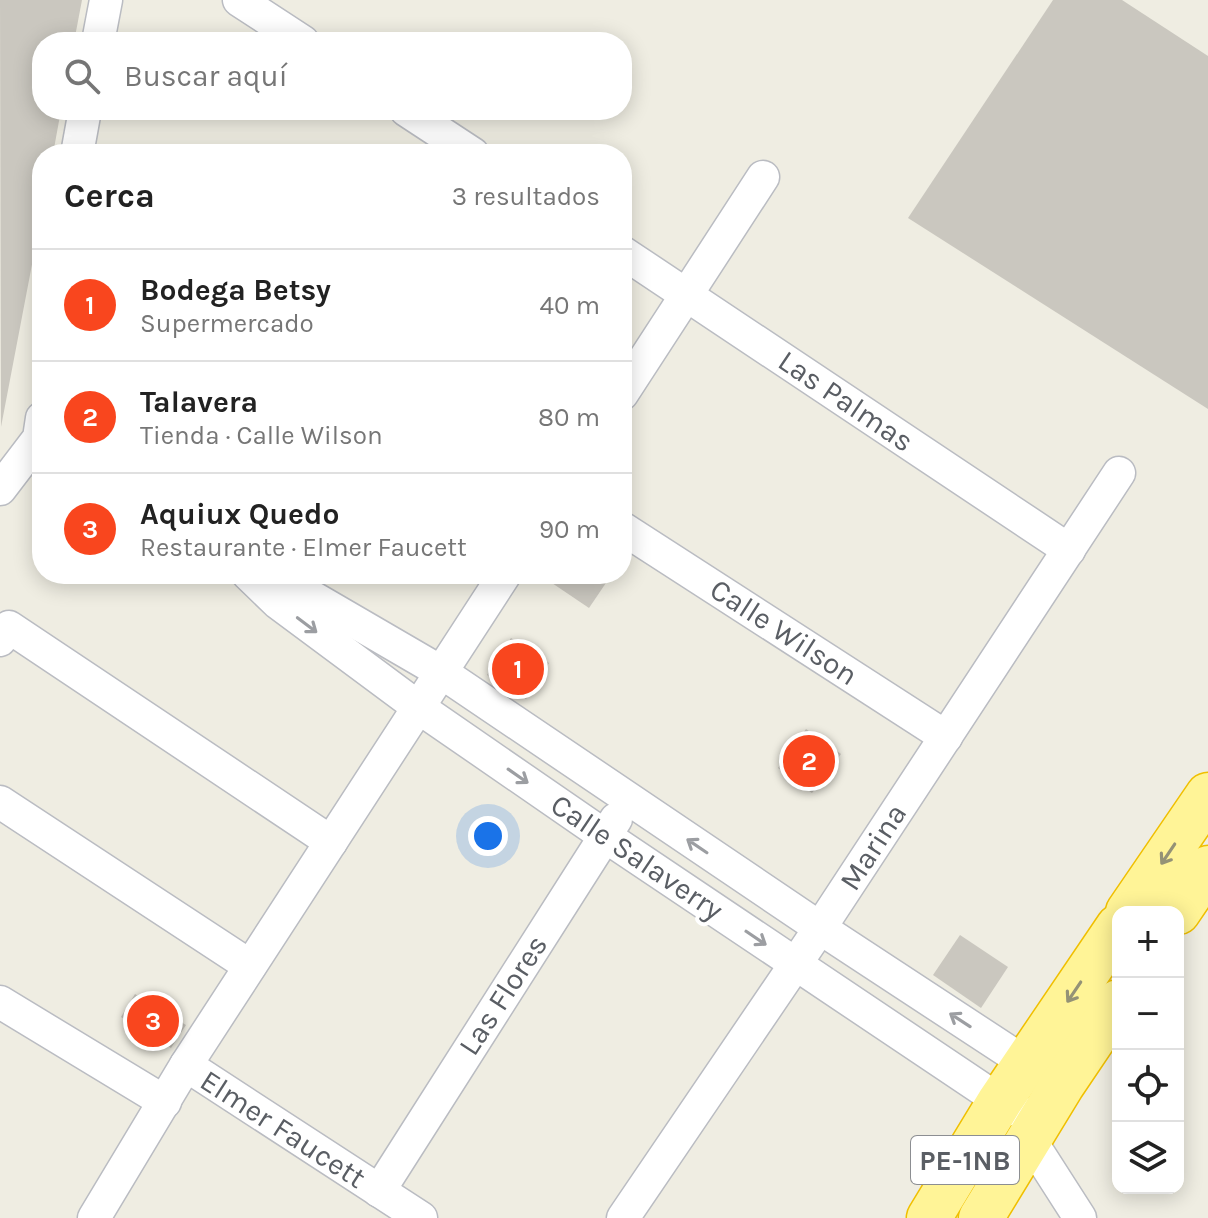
<!DOCTYPE html>
<html lang="es">
<head>
<meta charset="utf-8">
<style>
  :root { --surface:#fff; --page:#f2f2f2; --text:#222; --muted:#767676; --line:#e0e0e0; --accent:#f9461e }
  body { margin:0; font-family:Karla,sans-serif; background:var(--page); color:var(--text) }
  .controls { position:absolute; right:24px; bottom:24px; display:grid; overflow:hidden; border-radius:16px; box-shadow:0 4px 20px #0003 }
  .controls button { width:72px; height:72px; display:grid; place-items:center; padding:0; border:0; border-bottom:2px solid var(--line); background:var(--surface); color:var(--text); font:40px sans-serif }
  .you { position:absolute; left:488px; top:836px; width:28px; height:28px; margin:-20px; border:6px solid #fff; border-radius:50%; background:#1a73e8; box-shadow:0 0 0 12px #1a73e833 }
  .badge { display:grid; place-items:center; width:52px; height:52px; border-radius:50%; background:var(--accent); color:#fff; font-size:26px; font-weight:700 }
  .pin { position:absolute; translate:-50% -50%; border:4px solid #fff; box-shadow:0 2px 8px #0006 }
  .list { margin:0; padding:0; list-style:none }
  h2 { display:flex; justify-content:space-between; align-items:center; height:104px; margin:0; padding:0 32px; font-size:34px }
  h2 small { font-size:26px; font-weight:400; color:var(--muted) }
  .list li { display:grid; grid-template-columns:52px 1fr auto; gap:24px; align-items:center; box-sizing:border-box; height:112px; padding:0 32px; border-top:2px solid var(--line) }
  .list b { display:block; font-size:30px; white-space:nowrap }
  .list p { margin:0; font-size:26px; white-space:nowrap; color:var(--muted) }
  .list em { font-size:26px; font-style:normal; color:var(--muted) }
  .icon { flex:none; width:44px; height:44px; fill:none; stroke:currentColor; stroke-width:2; stroke-linecap:round; stroke-linejoin:round }
  .map { position:relative; flex:none; width:1208px; height:1218px; overflow:hidden }
  .search { position:absolute; background:var(--surface); box-shadow:0 4px 20px #0003; left:32px; top:32px; width:600px; height:88px; display:flex; align-items:center; gap:20px; box-sizing:border-box; padding:0 28px; border-radius:32px; color:var(--muted); font-size:30px }
  .panel { position:absolute; background:var(--surface); box-shadow:0 4px 20px #0003; left:32px; top:144px; width:600px; height:440px; border-radius:32px }
  .map>svg:first-child { display:block }
  .building { fill:#cac7bf }
  .lines { fill:none; stroke-linecap:round; stroke-linejoin:round }
  .minor-casing { stroke:#babcc2; stroke-width:35 }
  .trunk-casing { stroke:#f0bf00; stroke-width:47 }
  .minor { stroke:#fff; stroke-width:32 }
  .trunk { stroke:#fff497; stroke-width:44 }
  .oneway { stroke:#9c9ea2 }
  .oneway2 { stroke:#949276 }
  .labels { text-anchor:middle; stroke-width:8; stroke-linejoin:round; paint-order:stroke }
  .shield { fill:#fff; stroke:#8c8e92; stroke-width:2 }
  .shield-label { font-size:28px; font-weight:bold; fill:#5a5e64 }
  .street-label { font-size:30px; fill:#5a5e64; stroke:#fff }
</style>
</head>
<body>
<div class="map">
<svg width="1208" height="1218" viewBox="0 0 1208 1218">
  <rect width="100%" height="100%" fill="#efede2"/>
  <g class="building">
    <polygon points="0,0 82,0 74,42 42,42 42,110 61,110 53,154 42,154 42,212 1,427"/>
    <polygon points="1053,0 1122,0 1208,56 1208,409 908,218"/>
    <polygon points="553,574 612,574 589,608 549,581"/>
    <polygon points="511,638 549,663 526,699 487,675"/>
    <polygon points="806,729 841,754 812,793 778,768"/>
    <polygon points="960,935 1008,967 981,1008 933,975"/>
    <polygon points="135,994 186,1025 171,1048 121,1017"/>
  </g>
  <g class="lines">
    <defs>
      <g id="minor">
        <polyline points="239,0 303,42"/>
        <polyline points="98,42 106,0"/>
        <polyline points="406,110 473,154"/>
        <polyline points="77,154 85,110"/>
        <polyline points="622,252 1069,550"/>
        <polyline points="622,394 763,177"/>
        <polyline points="0,489 39,438 42,418"/>
        <polyline points="622,528 946,737"/>
        <polyline points="248,574 278,603 418,707 605,836 1000,1101 1019,1111"/>
        <polyline points="263,574 288,583 441,672 820,928 1044,1075"/>
        <polyline points="0,640 9,627 331,842"/>
        <polyline points="0,802 250,966"/>
        <polyline points="0,1002 165,1102"/>
        <polyline points="186,1065 421,1218"/>
        <polyline points="1030,1140 1080,1218"/>
        <polyline points="379,1191 616,819"/>
        <polyline points="94,1218 186,1065 505,574"/>
        <polyline points="623,1218 820,928 1119,473"/>
      </g>
      <g id="trunk">
        <polyline points="1128,912 1208,795"/>
        <polyline points="1178,912 1208,868"/>
        <polyline points="929,1218 1000,1101 1118,927"/>
        <polyline points="981,1218 1062,1085 1118,1002"/>
      </g>
    </defs>
    <use href="#minor" class="minor-casing"/>
    <use href="#trunk" class="trunk-casing"/>
    <use href="#minor" class="minor"/>
    <use href="#trunk" class="trunk"/>
  </g>
  <defs><path id="oneway-shaft" d="M-6 0H5M1.5-3L5.5 0L1.5 3" fill="none" stroke-width="1.6" stroke-linecap="round" stroke-linejoin="round" transform="scale(2)"/></defs>
  <g class="oneway">
    <use href="#oneway-shaft" transform="translate(307 625) rotate(37)"/>
    <use href="#oneway-shaft" transform="translate(518 776) rotate(35)"/>
    <use href="#oneway-shaft" transform="translate(697 846) rotate(-146)"/>
    <use href="#oneway-shaft" transform="translate(756 938) rotate(34)"/>
    <use href="#oneway-shaft" transform="translate(960 1020) rotate(-147)"/>
  </g>
  <g class="oneway2">
    <use href="#oneway-shaft" transform="translate(1168 854) rotate(124)"/>
    <use href="#oneway-shaft" transform="translate(1074 992) rotate(124)"/>
  </g>
  <g class="labels">
    <rect class="shield" x="911" y="1136" width="108" height="48" rx="6"/>
    <g class="shield-label">
      <text x="965" y="1170">PE-1NB</text>
    </g>
    <g class="street-label">
      <text transform="translate(846 401) rotate(34)" y="10">Las Palmas</text>
      <text transform="translate(784 632) rotate(33)" y="10">Calle Wilson</text>
      <text transform="translate(873 847) rotate(-57)" y="10">Marina</text>
      <text transform="translate(637 857) rotate(34)" y="10">Calle Salaverry</text>
      <text transform="translate(503 995) rotate(-57)" y="10">Las Flores</text>
      <text transform="translate(283 1129) rotate(33)" y="10">Elmer Faucett</text>
    </g>
  </g>
</svg>
<div class="controls">
<button>+</button>
<button>−</button>
<button><svg class="icon" aria-label="locate" viewBox="0 0 24 24"><circle cx="12" cy="12" r="6"/><path d="M12 2v4M12 18v4M2 12h4M18 12h4"/></svg></button>
<button><svg class="icon" aria-label="layers" viewBox="0 0 24 24"><path d="M12 4l9 5-9 5-9-5zM3 14l9 5 9-5"/></svg></button>
</div>
<div class="you"></div>
<div class="pin badge" style="left:518px;top:669px">1</div>
<div class="pin badge" style="left:809px;top:761px">2</div>
<div class="pin badge" style="left:153px;top:1021px">3</div>
<div class="search"><svg class="icon" aria-label="search" viewBox="0 0 24 24"><circle cx="10" cy="10" r="6"/><path d="M15 15l6 6"/></svg>Buscar aquí</div>
<section class="panel">
<h2>Cerca<small>3 resultados</small></h2>
<ul class="list">
<li><span class="badge">1</span><div><b>Bodega Betsy</b><p>Supermercado</p></div><em>40 m</em></li>
<li><span class="badge">2</span><div><b>Talavera</b><p>Tienda · Calle Wilson</p></div><em>80 m</em></li>
<li><span class="badge">3</span><div><b>Aquiux Quedo</b><p>Restaurante · Elmer Faucett</p></div><em>90 m</em></li>
</ul>
</section>
</div>
</body>
</html>
